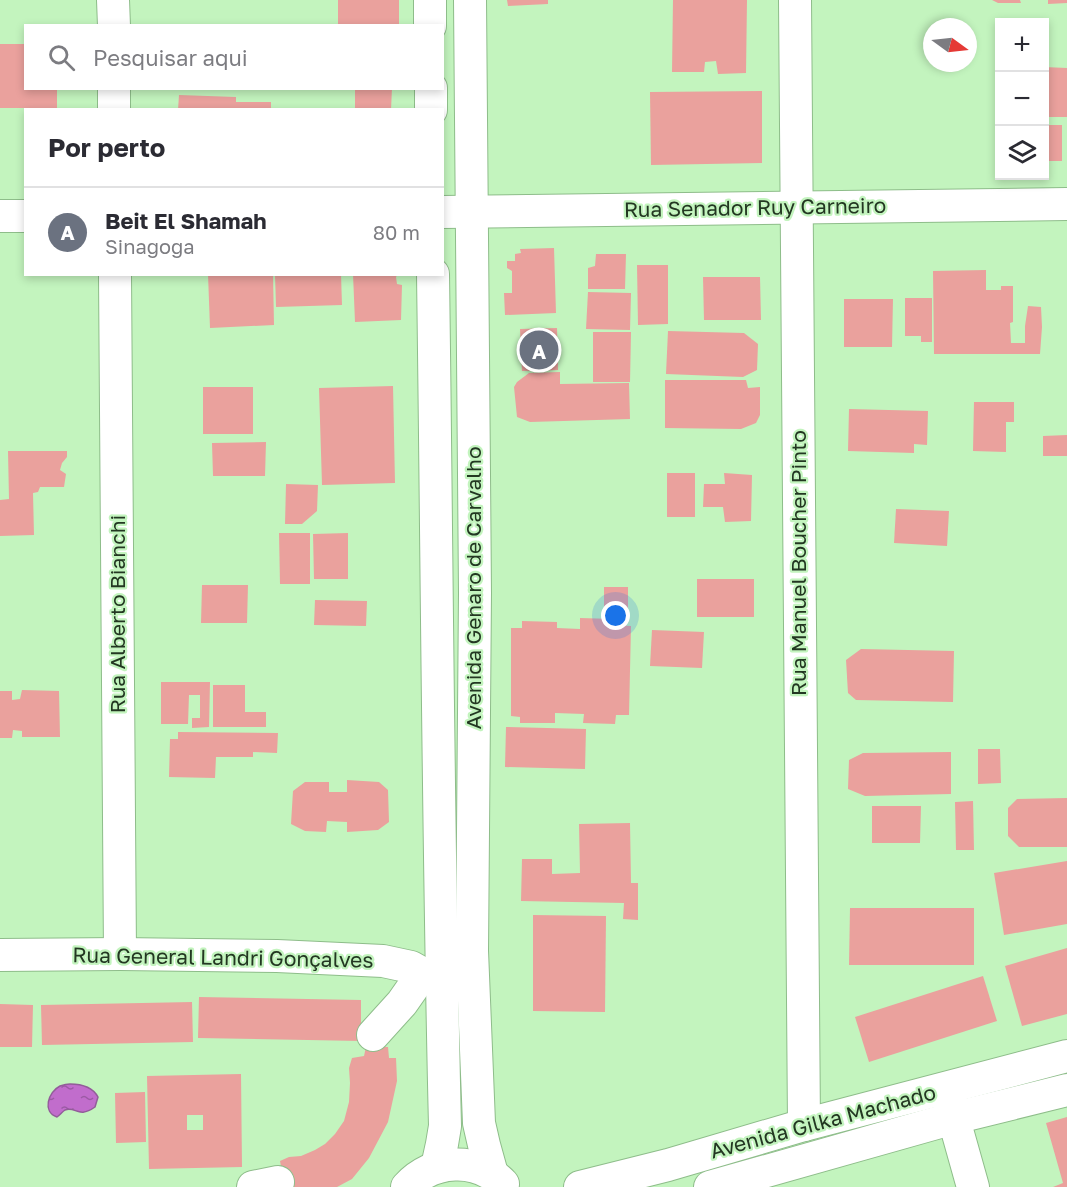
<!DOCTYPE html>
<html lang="pt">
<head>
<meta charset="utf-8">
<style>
  :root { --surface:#fff; --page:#f2f2f3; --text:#2b2b33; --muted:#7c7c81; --line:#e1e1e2; --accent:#0f766e }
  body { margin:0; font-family:"Golos Text",sans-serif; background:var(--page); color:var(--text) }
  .controls { position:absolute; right:18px; top:18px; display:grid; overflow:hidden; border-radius:0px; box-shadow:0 3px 9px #0003 }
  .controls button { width:54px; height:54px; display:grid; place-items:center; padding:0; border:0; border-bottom:2px solid var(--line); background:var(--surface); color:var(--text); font:30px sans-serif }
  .compass { position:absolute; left:923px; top:18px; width:54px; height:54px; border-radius:50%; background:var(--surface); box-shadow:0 3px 9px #0003; rotate:105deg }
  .you { position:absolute; left:616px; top:616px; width:21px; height:21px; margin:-15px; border:4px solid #fff; border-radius:50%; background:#1a73e8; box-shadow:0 0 0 9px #1a73e833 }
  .badge { display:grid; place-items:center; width:39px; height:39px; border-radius:50%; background:var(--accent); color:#fff; font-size:20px; font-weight:700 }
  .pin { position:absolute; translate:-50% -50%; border:3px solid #fff; box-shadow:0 2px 6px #0006 }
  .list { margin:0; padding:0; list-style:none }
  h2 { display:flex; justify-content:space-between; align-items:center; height:78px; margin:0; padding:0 24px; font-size:26px }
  h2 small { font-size:20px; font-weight:400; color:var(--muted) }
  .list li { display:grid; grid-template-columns:39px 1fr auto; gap:18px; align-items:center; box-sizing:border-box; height:90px; padding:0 24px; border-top:2px solid var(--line) }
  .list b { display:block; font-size:22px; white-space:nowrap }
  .list p { margin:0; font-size:20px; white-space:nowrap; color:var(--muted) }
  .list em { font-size:20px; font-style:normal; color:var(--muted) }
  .icon { flex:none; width:33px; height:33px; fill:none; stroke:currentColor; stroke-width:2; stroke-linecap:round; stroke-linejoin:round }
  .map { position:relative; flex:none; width:1067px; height:1187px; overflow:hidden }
  .search { position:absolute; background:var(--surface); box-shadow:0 3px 9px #0003; left:24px; top:24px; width:420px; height:66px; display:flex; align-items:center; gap:15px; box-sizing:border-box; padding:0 21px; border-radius:0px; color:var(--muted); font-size:22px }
  .panel { position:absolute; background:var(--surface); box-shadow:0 3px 9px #0003; left:24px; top:108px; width:420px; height:168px; border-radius:0px }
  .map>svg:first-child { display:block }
  .water { fill:url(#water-ripples); stroke:#925d99; stroke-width:1.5 }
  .building { fill:#eaa19d; fill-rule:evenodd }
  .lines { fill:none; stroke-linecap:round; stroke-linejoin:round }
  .minor-casing { stroke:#8ebd8a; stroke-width:34 }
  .minor { stroke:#fff; stroke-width:32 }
  .labels { text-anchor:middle; stroke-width:4.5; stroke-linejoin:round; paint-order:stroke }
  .street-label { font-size:21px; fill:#233722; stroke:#c3f4be }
</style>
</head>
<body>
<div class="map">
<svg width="1067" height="1187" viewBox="0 0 1067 1187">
  <defs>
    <pattern id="water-ripples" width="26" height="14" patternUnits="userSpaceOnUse" patternTransform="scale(1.5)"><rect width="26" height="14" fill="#c16dcc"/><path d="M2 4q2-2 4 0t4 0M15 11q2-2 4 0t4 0" fill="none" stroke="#9c5aa5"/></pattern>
  </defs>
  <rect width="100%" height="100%" fill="#c3f4be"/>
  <path class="water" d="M70,1084C81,1084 92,1086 98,1097L95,1107C78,1119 76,1106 65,1110C62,1112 60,1115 57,1117C42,1112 48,1092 60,1086C63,1085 67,1084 70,1084Z"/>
  <g class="building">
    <rect x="338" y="0" width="61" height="26"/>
    <polygon points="507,0 548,0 548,4 508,6"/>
    <polygon points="673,0 747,0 746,73 718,74 716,61 705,62 704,72 672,72"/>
    <polygon points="992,0 1020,0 1021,3 998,3"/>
    <polygon points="1048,0 1067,0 1067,3 1048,4"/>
    <polygon points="0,44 26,44 26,88 57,88 57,108 0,108"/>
    <polygon points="1044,67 1067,68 1067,117 1044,117"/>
    <polygon points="355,88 392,88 391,110 355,110"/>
    <polygon points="762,91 762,163 651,165 650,92"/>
    <polygon points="179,95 236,97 236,102 271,102 271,110 178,110"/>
    <rect x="1044" y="125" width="18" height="36"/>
    <polygon points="554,248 556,313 505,315 504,293 512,293 512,271 507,268 507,261 515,261 515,254 521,253 520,249"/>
    <polygon points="596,254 626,254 625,289 588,289 588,268 595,266"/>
    <polygon points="637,265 668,265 668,324 638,325"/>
    <polygon points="986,270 986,290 1001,290 1001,286 1013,286 1013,322 1010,323 1011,343 1025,343 1025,326 1028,306 1041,307 1042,327 1040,354 934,354 933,271"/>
    <polygon points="208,274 273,274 274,325 210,328"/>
    <polygon points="275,274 341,274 342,305 276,307"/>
    <polygon points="353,274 398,274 396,277 397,284 402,285 401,320 355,322"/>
    <polygon points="703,277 760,277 761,320 704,320"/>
    <polygon points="588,292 631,293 630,330 586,329"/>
    <polygon points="905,298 932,298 932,342 921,342 921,336 905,336"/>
    <polygon points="844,299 893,299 892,347 844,347"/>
    <polygon points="557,328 558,370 522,371 520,329"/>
    <polygon points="668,331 744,333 758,344 757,370 743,377 666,374"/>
    <polygon points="593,332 631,332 630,382 593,382"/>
    <polygon points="560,372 560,384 629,383 630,419 530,422 517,417 514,387 517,382 529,373"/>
    <polygon points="665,380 746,380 748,388 760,387 760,415 756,423 741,429 665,428"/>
    <polygon points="393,386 395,483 322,485 319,388"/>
    <rect x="203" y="387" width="50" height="47"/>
    <polygon points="974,402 1014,402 1014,422 1006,422 1006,452 973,451"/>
    <polygon points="849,409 928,411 927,445 914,444 914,453 848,451"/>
    <polygon points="1067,435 1067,456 1043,456 1043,436"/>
    <polygon points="266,442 265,476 213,476 212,443"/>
    <polygon points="8,451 67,451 67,457 62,463 60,470 66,474 64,487 40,487 38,492 33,493 34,535 0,536 0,500 9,499"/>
    <rect x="667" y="473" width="28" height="44"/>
    <polygon points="724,473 752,475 751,521 725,522 723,507 703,507 704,484 725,484"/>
    <polygon points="286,484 318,485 317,511 302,524 285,524"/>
    <polygon points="896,509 949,511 947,546 894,543"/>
    <polygon points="279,533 310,533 310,584 280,584"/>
    <polygon points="348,533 348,579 314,579 313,534"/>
    <rect x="697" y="579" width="57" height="38"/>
    <polygon points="202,585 248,585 247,623 201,623"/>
    <polygon points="604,587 628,587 628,614 604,615"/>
    <polygon points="315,600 367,601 366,626 314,625"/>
    <polygon points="580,618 614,619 614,625 631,626 629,715 616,715 615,724 583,723 584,714 555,713 555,723 520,723 520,717 511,716 511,628 522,628 522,621 557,622 557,628 580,629"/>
    <polygon points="652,630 704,632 702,668 650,666"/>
    <polygon points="861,649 954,651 953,702 856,700 848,693 846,660"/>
    <polygon points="161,682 210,682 209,727 192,728 192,718 200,718 200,695 189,695 188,724 161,724"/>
    <polygon points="213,685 245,685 245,712 266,712 266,727 213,727"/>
    <polygon points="22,690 59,691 60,737 22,737 22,731 13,730 12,738 0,738 0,691 12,691 12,700 20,699"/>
    <polygon points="506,727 586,729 585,769 505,767"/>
    <polygon points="178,732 278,733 277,753 253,752 253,757 216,757 215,778 169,777 170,739 178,739"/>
    <polygon points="978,749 1000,749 1001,783 978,784"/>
    <polygon points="951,752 951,794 865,796 848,789 849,760 863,753"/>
    <polygon points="347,780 379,782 388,790 389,822 378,830 347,832 347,822 327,821 326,832 305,831 291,824 293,791 305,782 329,782 329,792 347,792"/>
    <polygon points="1067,798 1067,847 1019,847 1008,836 1008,808 1017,799"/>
    <polygon points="973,801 974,850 956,850 955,802"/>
    <polygon points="872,806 921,806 920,843 872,843"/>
    <polygon points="630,823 631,883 638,883 638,920 623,919 624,903 521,901 522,859 552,859 552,874 580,873 579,824"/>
    <polygon points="1067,861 1067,924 1004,935 994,873"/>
    <polygon points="850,908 974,908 974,965 849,965"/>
    <polygon points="533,915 606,916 605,1012 533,1011"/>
    <polygon points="1067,948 1067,1014 1022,1026 1005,966"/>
    <polygon points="983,976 997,1021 869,1062 855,1017"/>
    <polygon points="199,997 361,1000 361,1041 198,1038"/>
    <polygon points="192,1002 193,1042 42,1045 41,1005"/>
    <polygon points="0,1004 33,1005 32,1047 0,1047"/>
    <polygon points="366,1047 388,1047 389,1058 396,1058 397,1081 388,1122 369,1158 352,1179 337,1187 285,1187 280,1161 289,1157 301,1156 315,1150 325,1144 335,1134 344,1121 349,1102 350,1083 349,1068 352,1058 364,1056"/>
    <path d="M241,1074L242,1167L149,1169L147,1076ZM187,1115H203V1130H187Z"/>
    <polygon points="145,1092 146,1142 116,1143 115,1093"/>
    <polygon points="1067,1117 1067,1187 1053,1187 1063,1183 1046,1123"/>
  </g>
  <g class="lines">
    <defs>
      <g id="minor">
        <polyline points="113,0 114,26"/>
        <polyline points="430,0 430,26"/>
        <polyline points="470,0 475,593 472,951 479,1123 484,1145 492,1174"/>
        <polyline points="795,0 804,1125"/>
        <polyline points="114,88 114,110"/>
        <polyline points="431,88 431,110"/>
        <polyline points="442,212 1067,204"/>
        <polyline points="0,216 26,216"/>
        <polyline points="115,274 120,954"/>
        <path d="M433,274C437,558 438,842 445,1126L442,1144L437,1167"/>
        <polyline points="0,955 120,954 277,956 383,961 411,967 441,984"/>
        <polyline points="373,1035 402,1003 423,973"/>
        <polyline points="948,1098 973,1187"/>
        <polyline points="253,1187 278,1182"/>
        <path d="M407,1187C432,1159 477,1156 503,1184"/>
        <polyline points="580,1187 668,1165 804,1125 1067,1056"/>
        <polyline points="710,1187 954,1118 1067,1090"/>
      </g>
    </defs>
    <use href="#minor" class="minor-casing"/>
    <use href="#minor" class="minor"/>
  </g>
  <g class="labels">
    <g class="street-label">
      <text transform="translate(755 208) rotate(-1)" y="7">Rua Senador Ruy Carneiro</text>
      <text transform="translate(799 563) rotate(-90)" y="7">Rua Manuel Boucher Pinto</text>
      <text transform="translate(474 588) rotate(-90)" y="7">Avenida Genaro de Carvalho</text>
      <text transform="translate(118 614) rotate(-90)" y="7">Rua Alberto Bianchi</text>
      <text transform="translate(223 958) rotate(1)" y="7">Rua General Landri Gonçalves</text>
      <text transform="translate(823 1122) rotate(-15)" y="7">Avenida Gilka Machado</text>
    </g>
  </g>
</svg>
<div class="controls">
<button>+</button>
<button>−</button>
<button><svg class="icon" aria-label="layers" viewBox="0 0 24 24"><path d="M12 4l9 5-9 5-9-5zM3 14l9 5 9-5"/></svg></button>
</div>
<svg class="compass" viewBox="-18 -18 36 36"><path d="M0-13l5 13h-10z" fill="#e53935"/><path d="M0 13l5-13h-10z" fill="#7c7c81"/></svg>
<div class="you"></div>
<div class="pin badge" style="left:539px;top:350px;background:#6b7280">A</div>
<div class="search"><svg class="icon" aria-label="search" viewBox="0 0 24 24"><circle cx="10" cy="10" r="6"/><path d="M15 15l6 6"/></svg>Pesquisar aqui</div>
<section class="panel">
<h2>Por perto<small></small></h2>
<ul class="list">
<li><span class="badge" style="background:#6b7280">A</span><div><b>Beit El Shamah</b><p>Sinagoga</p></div><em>80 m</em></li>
</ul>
</section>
</div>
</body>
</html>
